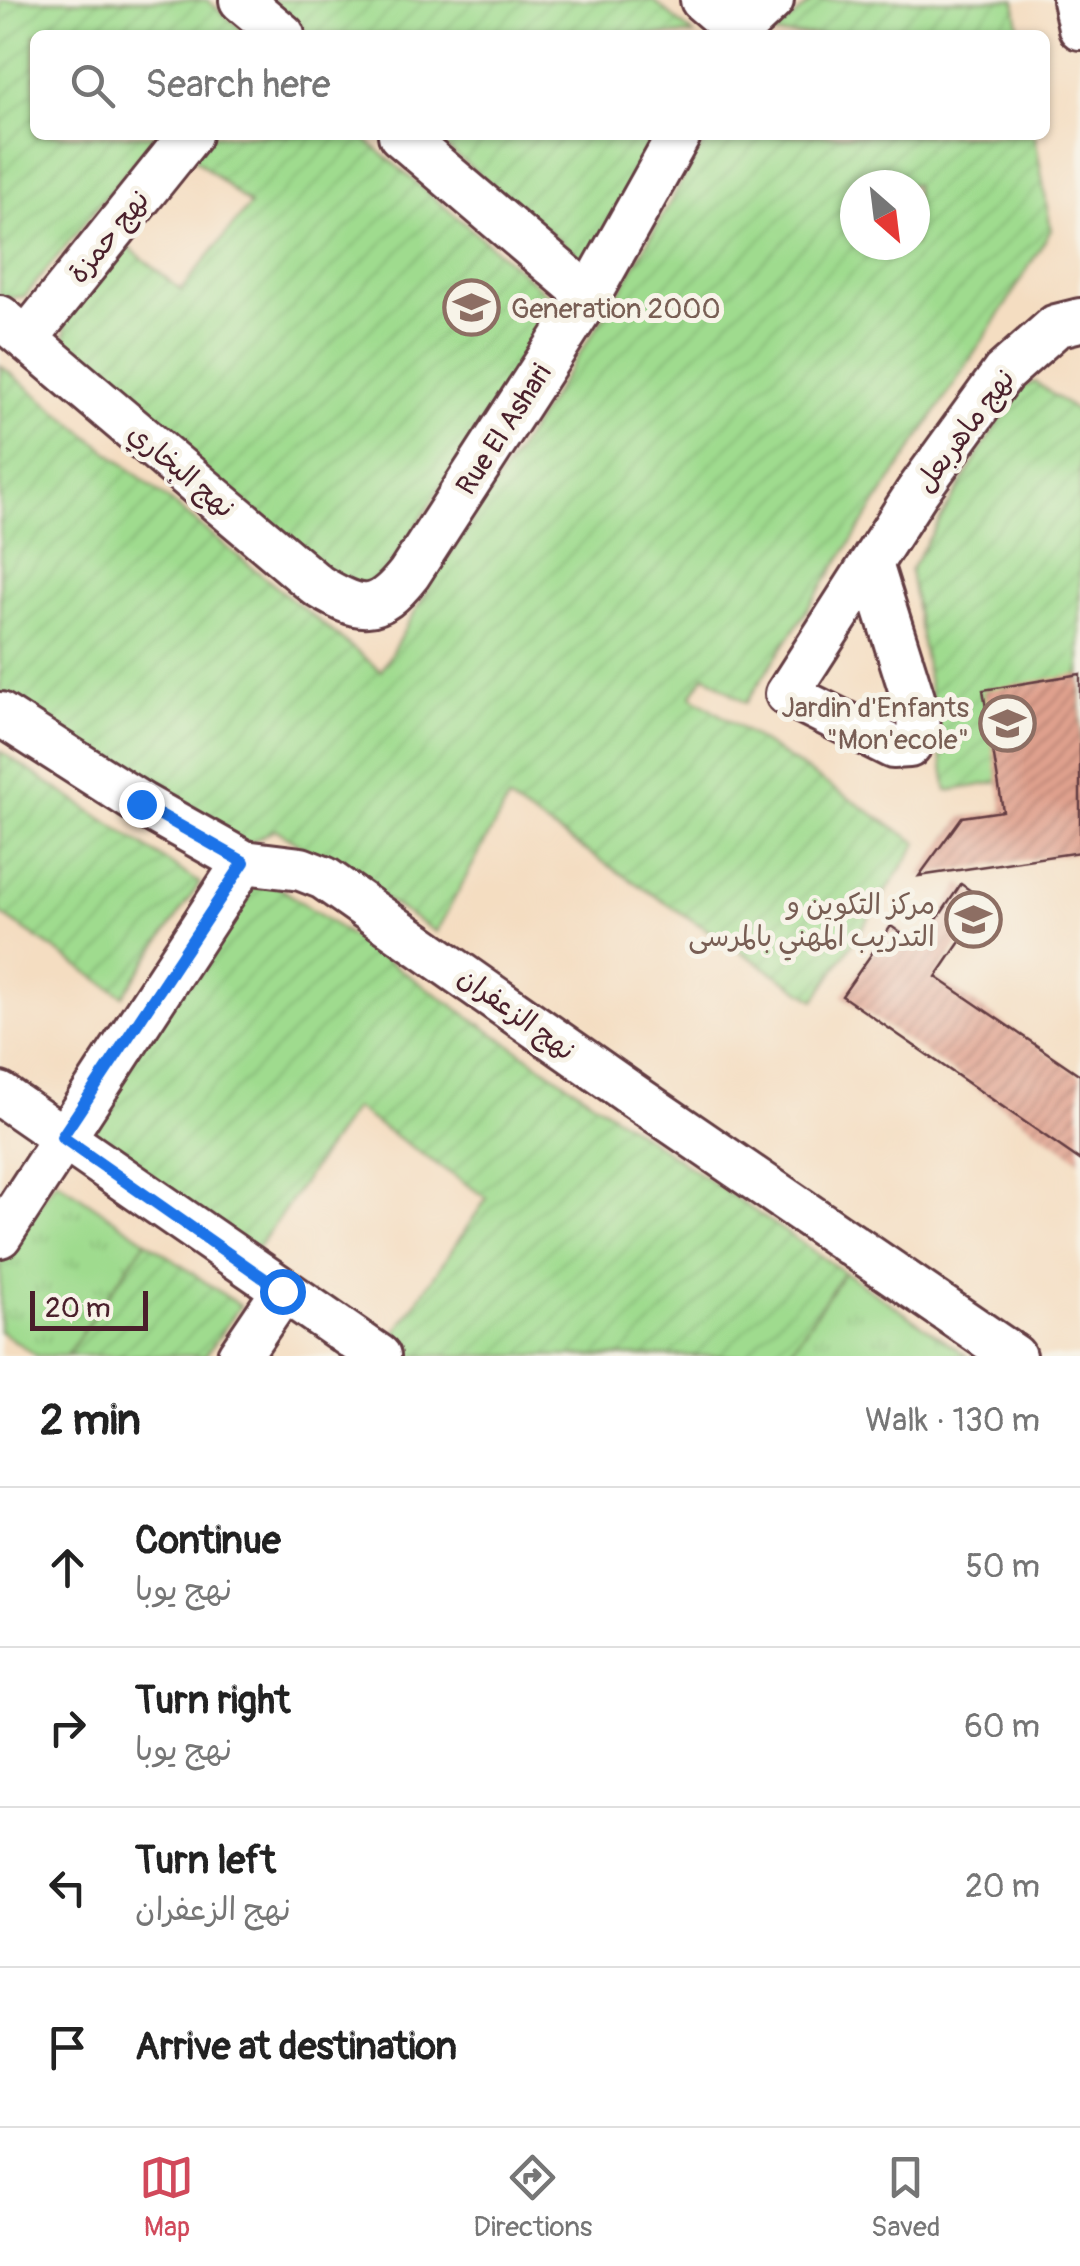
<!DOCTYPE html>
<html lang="en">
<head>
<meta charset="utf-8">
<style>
  :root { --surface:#fff; --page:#f2f2f2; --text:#222; --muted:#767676; --line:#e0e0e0; --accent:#d1495b }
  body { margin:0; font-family:Pangolin,"Playpen Sans Arabic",sans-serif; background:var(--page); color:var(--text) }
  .compass { position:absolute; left:840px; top:170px; width:90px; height:90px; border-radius:50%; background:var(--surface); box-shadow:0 2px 8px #0004; rotate:152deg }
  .scale { position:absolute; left:30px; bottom:25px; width:118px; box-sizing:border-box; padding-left:10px; border:5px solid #4a1f2b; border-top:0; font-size:28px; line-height:35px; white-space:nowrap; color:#4a1f2b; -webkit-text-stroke:8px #f7f3e8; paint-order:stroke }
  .stop { position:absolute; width:30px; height:30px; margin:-22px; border:8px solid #1a73e8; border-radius:50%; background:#fff }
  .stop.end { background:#1a73e8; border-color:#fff; box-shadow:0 2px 10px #0008 }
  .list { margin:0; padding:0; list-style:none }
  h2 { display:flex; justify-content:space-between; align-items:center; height:130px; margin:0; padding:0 40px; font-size:42px }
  h2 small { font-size:32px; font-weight:400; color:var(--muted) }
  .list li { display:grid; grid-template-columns:65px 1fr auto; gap:30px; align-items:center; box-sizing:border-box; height:160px; padding:0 40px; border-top:2px solid var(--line) }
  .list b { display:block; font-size:38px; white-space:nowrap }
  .list p { margin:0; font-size:32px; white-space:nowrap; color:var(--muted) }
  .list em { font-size:32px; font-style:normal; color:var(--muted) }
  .icon { flex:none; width:55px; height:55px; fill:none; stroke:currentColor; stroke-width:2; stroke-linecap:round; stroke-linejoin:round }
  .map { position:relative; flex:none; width:1080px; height:1356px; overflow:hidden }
  .search { position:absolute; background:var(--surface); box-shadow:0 2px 8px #0004; left:30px; right:30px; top:30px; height:110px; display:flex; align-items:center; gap:25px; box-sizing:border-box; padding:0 35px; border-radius:15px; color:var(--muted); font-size:38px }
  .sheet { height:770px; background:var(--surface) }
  nav { display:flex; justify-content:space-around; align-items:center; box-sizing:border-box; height:140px; border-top:2px solid var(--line); background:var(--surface); font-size:28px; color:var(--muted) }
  nav a { display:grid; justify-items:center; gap:5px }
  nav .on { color:var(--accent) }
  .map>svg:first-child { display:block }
  .grass { fill:url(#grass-tufts); stroke:#747d5c; stroke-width:2.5 }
  .garden { fill:url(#garden-furrows); stroke:#747d5c; stroke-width:2.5; fill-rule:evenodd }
  .building { fill:url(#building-hatch) }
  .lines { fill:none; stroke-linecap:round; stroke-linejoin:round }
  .minor-casing { stroke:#643c42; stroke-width:48 }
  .minor { stroke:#fff; stroke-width:42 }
  .route { stroke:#1a73e8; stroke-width:12 }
  .labels { text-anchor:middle; stroke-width:10; stroke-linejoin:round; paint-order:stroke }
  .street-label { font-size:28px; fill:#4a1f2b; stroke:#f7f3e8 }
  .education-label { font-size:28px; fill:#785e54; stroke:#f7f3e8; text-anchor:end }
</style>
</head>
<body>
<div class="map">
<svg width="1080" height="1356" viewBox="0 0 1080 1356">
  <defs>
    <pattern id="grass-tufts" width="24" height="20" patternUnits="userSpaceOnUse" patternTransform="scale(2.5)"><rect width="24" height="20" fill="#9fdb8e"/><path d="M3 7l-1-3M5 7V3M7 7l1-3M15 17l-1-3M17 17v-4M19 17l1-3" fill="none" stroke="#8abc7b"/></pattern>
    <pattern id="garden-furrows" width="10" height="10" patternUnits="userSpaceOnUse" patternTransform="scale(2.5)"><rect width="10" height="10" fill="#9fdb8e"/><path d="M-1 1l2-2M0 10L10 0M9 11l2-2" fill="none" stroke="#8abc7b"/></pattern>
    <pattern id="building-hatch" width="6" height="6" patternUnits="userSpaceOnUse" patternTransform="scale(2.5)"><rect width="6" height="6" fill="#e0a18e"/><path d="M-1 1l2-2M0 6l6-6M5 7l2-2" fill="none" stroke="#b88374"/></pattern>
  </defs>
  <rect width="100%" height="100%" fill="#f7f3e8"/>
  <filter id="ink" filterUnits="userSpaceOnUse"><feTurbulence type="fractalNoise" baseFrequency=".01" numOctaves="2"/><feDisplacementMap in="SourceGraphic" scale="20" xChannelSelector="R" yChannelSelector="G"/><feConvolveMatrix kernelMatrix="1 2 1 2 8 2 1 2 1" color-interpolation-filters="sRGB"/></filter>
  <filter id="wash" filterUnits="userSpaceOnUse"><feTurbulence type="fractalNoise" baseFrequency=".0048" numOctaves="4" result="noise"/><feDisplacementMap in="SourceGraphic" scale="40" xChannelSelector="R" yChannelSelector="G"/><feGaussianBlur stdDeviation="2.25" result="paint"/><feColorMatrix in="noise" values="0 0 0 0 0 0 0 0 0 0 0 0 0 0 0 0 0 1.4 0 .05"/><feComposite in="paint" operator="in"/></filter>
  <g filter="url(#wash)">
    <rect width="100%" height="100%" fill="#f4ddc1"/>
    <g class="grass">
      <polygon points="56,1180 146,1241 66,1356 37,1356 0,1331 0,1260"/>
      <polygon points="844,1272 968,1356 787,1356"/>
    </g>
    <g class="garden">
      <polygon points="0,0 207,0 242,29 237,35 35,35 35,135 156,135 25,296 0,299"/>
      <polygon points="268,0 653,0 694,35 310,35"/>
      <polygon points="814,0 1015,0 1020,35 772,35"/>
      <polygon points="209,135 360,135 558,303 375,591 348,587 65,358 65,322 127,246 181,290 250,205 192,156"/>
      <polygon points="431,135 654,135 588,264"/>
      <path d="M708,135H1035L1051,230L1005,306L746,703L705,675L691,696L918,843L815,1000L508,800L436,932L275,829L244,846L0,692V365L381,671L432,582L622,288ZM855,185H915V245H855Z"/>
      <polygon points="1035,382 1080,414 1080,768 947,791 910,571 1017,389"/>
      <polygon points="0,751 200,883 123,996 0,913"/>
      <polygon points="270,881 844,1272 787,1356 405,1356 388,1344 487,1198 354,1108 254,1254 98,1148 90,1111 243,891"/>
      <polygon points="146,1241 240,1306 205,1356 66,1356"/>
    </g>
    <g id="blocks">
      <g class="building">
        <polygon points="1080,674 1080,852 919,876 962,817 1003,811 983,690"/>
        <polygon points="961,884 987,902 936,977 1080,1075 1080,1160 842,996 891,926 919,946"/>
      </g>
    </g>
  </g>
  <g filter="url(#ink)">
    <use href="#blocks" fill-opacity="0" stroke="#643c42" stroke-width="2.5"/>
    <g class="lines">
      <defs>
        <g id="minor">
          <polyline points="241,0 283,35"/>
          <polyline points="702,0 737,30"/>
          <polyline points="1074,0 1080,28"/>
          <polyline points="735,35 772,0"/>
          <polyline points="400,135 589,296"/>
          <path d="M0,317L318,586C360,611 376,616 409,574L589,296L679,135"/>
          <polyline points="27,338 190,135"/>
          <polyline points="871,564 918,714 919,733 909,746 893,747 787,694 917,492 1003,373 1056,326 1080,320"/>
          <polyline points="0,714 141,804 244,862 301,869 324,878 634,1096 1014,1356"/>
          <polyline points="0,1094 379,1356"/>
          <polyline points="0,1236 244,862"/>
          <polyline points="239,1356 283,1291"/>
        </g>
      </defs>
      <use href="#minor" class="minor-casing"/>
      <use href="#minor" class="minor"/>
    </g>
  </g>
  <g class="lines" filter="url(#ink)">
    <polyline class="route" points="141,804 244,862 62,1137 282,1291"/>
  </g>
  <defs>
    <symbol id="school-ring" viewBox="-11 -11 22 22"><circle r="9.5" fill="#f7f3e8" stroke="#8d6e63" stroke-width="1.5"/><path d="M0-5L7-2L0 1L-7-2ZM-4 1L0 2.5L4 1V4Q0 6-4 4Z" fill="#8d6e63"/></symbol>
  </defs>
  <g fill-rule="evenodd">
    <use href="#school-ring" x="440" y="276" width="63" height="63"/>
    <use href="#school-ring" x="976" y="692" width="63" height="63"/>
    <use href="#school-ring" x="942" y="888" width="63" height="63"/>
  </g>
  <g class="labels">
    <g class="street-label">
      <text transform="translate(108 236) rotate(-51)" y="10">نهج حمزة</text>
      <text transform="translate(503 429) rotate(-57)" y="10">Rue El Ashari</text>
      <text transform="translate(964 430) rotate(-53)" y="10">نهج ماهربعل</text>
      <text transform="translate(182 470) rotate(40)" y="10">نهج البخاري</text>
      <text transform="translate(517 1013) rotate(36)" y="10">نهج الزعفران</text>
    </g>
    <g class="education-label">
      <text x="511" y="318" text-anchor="start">Generation 2000</text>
      <text x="969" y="717">Jardin d'Enfants<tspan x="969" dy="32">"Mon'ecole"</tspan></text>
      <text x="935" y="914">مركز التكوين و<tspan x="935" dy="32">التدريب المهني بالمرسى</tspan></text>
    </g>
  </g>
</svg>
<svg class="compass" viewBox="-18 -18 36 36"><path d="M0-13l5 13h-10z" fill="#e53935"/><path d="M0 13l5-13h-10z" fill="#767676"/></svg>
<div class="scale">20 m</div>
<div class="stop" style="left:282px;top:1291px"></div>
<div class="stop end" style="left:141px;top:804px"></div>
<div class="search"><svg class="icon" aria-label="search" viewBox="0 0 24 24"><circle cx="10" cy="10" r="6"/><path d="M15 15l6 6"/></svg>Search here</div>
</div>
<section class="sheet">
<h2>2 min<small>Walk · 130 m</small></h2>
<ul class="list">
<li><svg class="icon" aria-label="ahead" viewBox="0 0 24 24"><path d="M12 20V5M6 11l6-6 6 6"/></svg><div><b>Continue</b><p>نهج يوبا</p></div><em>50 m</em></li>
<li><svg class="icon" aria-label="right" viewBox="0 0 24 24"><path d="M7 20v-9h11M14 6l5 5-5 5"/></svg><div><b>Turn right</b><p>نهج يوبا</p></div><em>60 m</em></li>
<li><svg class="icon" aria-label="left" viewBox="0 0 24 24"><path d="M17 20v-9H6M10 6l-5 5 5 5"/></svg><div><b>Turn left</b><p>نهج الزعفران</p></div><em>20 m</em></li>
<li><svg class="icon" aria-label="arrive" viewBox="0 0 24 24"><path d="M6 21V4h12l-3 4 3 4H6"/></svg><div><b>Arrive at destination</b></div></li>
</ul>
</section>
<nav>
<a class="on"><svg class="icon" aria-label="map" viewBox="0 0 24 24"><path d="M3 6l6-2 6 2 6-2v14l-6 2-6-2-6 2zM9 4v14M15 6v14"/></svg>Map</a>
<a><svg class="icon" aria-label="directions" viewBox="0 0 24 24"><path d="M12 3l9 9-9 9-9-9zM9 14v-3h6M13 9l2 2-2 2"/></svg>Directions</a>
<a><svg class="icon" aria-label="saved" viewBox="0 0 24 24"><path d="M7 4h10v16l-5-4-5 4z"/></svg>Saved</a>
</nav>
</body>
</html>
